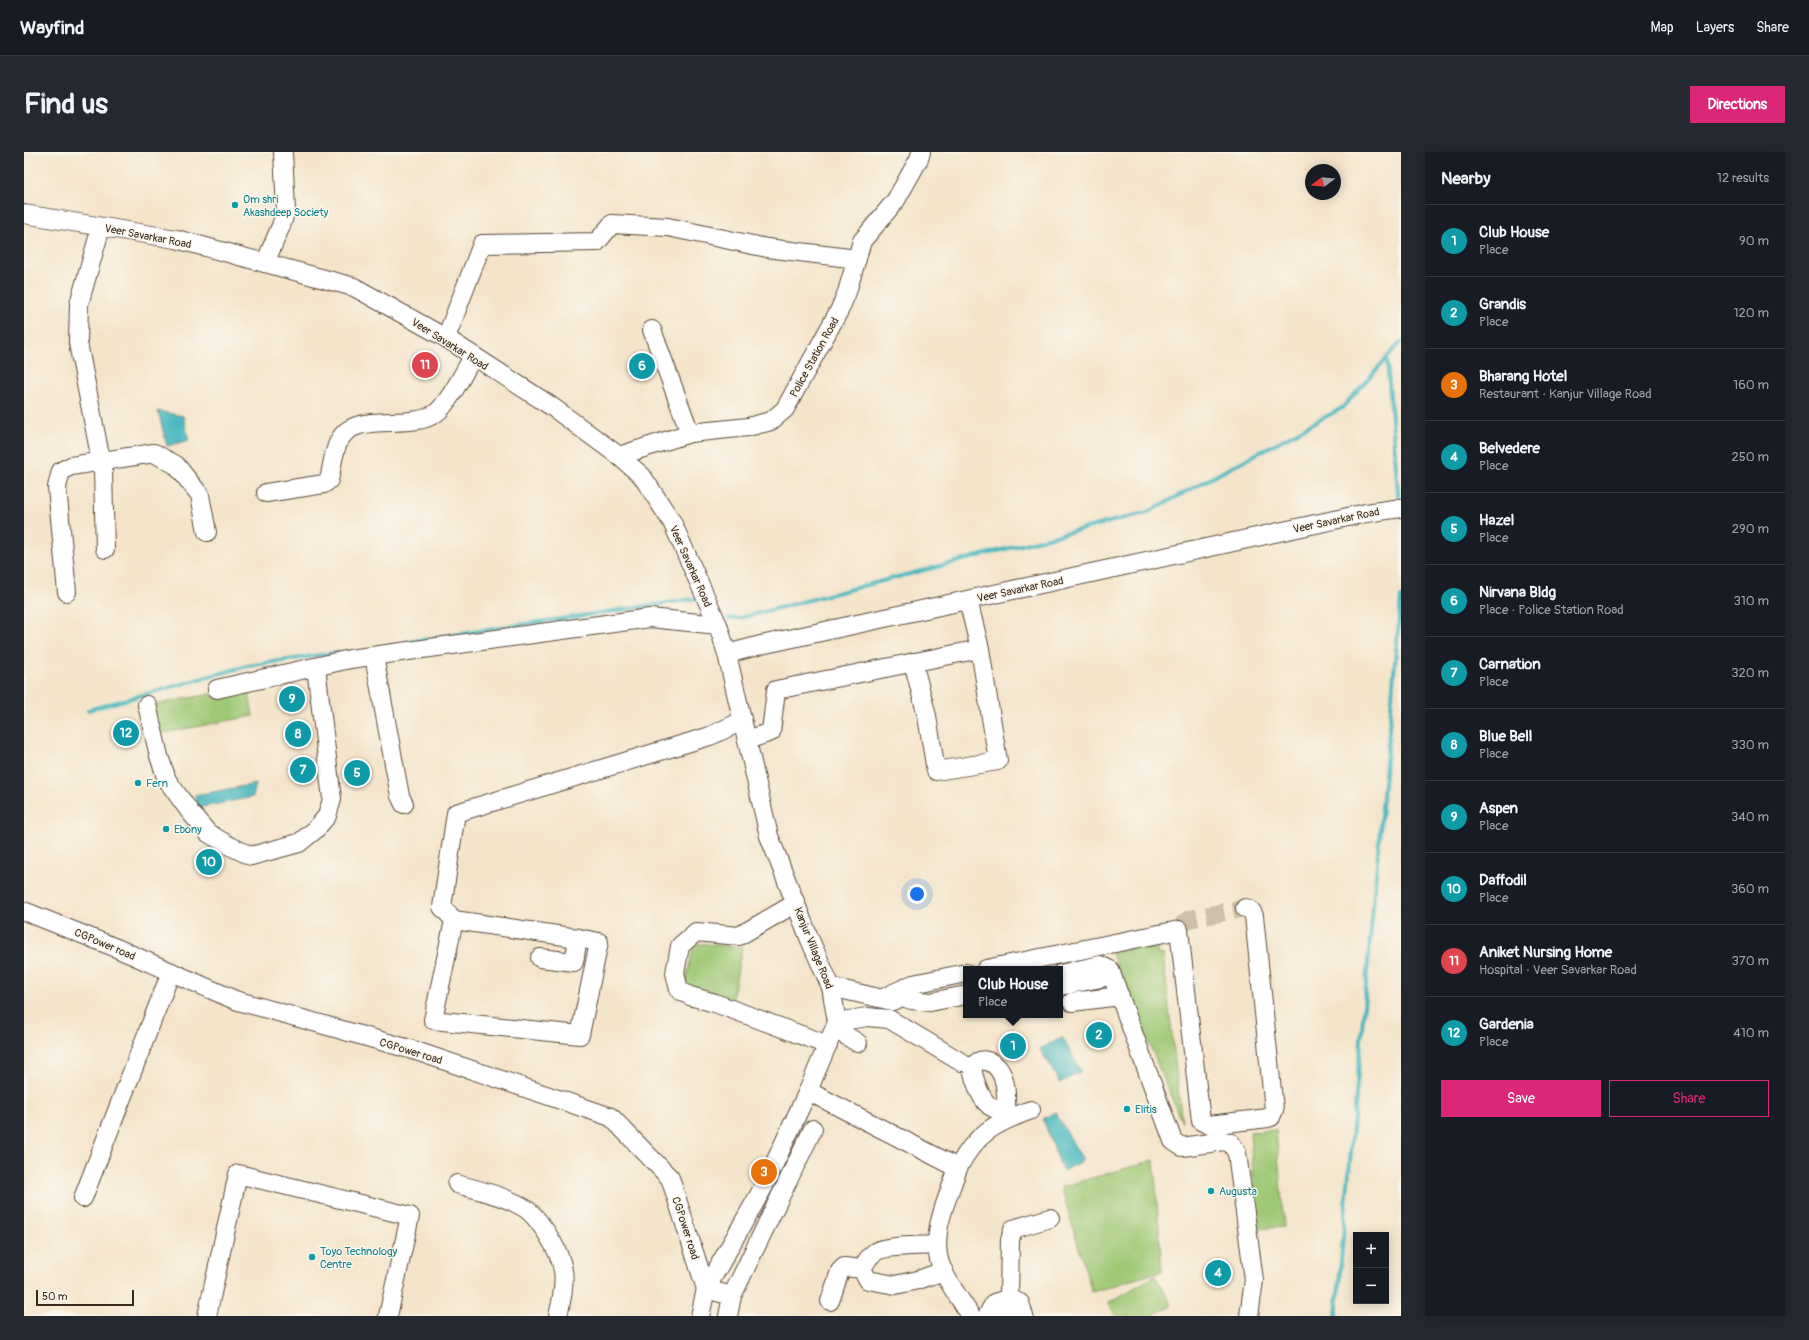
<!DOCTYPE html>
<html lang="en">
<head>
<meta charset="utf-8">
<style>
  :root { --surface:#171b24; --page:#242831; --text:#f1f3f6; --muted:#9ea1a6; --line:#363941; --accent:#db2777 }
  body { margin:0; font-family:Pangolin,sans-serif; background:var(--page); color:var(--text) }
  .controls { position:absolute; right:12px; bottom:12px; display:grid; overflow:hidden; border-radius:0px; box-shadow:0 2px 10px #0003 }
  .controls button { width:36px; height:36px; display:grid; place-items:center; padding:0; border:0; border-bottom:1px solid var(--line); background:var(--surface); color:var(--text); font:20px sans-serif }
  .compass { position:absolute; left:1281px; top:12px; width:36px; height:36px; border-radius:50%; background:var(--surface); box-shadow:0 2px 10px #0003; rotate:254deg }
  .scale { position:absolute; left:12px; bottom:10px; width:98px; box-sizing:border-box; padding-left:4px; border:2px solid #3b2a1e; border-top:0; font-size:11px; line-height:14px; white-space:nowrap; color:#3b2a1e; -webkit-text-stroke:3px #fbf7ec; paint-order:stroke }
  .you { position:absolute; left:893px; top:742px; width:14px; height:14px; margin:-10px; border:3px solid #fff; border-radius:50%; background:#1a73e8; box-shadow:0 0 0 6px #1a73e833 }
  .badge { display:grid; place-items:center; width:26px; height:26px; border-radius:50%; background:var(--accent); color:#fff; font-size:13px; font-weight:700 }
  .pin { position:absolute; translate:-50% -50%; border:2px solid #fff; box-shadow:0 1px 4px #0006 }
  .popup { position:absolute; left:939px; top:814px; width:100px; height:52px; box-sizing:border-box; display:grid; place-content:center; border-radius:0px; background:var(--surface); filter:drop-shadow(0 1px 3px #0005); font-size:13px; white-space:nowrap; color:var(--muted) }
  .popup b { font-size:15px; color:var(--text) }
  .popup::after { content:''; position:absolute; left:50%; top:100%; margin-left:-8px; border:8px solid transparent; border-top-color:var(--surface) }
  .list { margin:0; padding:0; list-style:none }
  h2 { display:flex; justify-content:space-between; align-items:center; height:52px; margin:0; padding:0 16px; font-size:17px }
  h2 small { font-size:13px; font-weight:400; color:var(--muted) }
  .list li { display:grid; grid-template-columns:26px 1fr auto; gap:12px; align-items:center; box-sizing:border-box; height:72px; padding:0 16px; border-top:1px solid var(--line) }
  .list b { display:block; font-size:15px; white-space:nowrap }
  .list p { margin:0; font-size:13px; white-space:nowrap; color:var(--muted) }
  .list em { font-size:13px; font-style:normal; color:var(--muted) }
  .actions { display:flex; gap:8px; padding:12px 16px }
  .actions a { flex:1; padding:9px 0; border:1px solid var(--accent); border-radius:0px; text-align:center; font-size:14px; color:var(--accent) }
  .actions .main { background:var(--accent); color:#fff }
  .map { position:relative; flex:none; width:1377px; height:1164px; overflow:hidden; border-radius:0px }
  header { display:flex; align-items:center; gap:24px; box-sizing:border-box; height:56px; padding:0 20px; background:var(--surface); border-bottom:1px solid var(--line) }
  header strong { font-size:19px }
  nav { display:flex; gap:22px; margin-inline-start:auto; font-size:14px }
  .intro { display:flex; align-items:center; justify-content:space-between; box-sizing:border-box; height:96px; padding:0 24px }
  h1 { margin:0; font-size:28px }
  .button { padding:10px 18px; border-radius:0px; background:var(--accent); color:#fff; font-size:14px; font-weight:700 }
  main { display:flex; gap:24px; padding:0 24px }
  aside { flex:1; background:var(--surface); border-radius:0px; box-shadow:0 2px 10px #0003 }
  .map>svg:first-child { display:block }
  .green { fill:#9fc874; stroke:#6d7949 }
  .water { fill:#49b8bf; stroke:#42716e }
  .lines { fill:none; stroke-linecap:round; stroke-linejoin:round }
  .stream { stroke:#49b8bf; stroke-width:4 }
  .minor-tunnel { stroke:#cfbfa8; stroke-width:18; stroke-dasharray:18 9; stroke-linecap:butt }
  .minor-casing { stroke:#574638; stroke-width:20 }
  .minor { stroke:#fff; stroke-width:18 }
  .culture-dot { fill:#0f9aa8; stroke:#fbf7ec; stroke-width:1.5 }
  .labels { text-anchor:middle; stroke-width:3; stroke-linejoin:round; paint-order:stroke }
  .culture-label { font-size:11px; fill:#0d838f; stroke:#fbf7ec; text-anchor:start }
  .street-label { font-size:11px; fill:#3b2a1e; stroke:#fbf7ec }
</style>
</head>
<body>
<header>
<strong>Wayfind</strong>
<nav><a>Map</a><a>Layers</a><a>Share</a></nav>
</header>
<div class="intro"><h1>Find us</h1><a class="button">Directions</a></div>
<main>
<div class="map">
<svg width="1377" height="1164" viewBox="0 0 1377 1164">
  <rect width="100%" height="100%" fill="#fbf7ec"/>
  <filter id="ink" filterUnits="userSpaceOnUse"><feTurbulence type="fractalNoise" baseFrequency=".025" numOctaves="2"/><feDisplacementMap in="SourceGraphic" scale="8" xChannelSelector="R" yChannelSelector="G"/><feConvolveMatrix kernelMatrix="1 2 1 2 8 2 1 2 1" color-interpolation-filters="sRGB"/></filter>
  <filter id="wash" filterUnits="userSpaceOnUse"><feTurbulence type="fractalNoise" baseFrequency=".012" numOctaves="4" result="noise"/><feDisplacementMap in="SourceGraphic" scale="16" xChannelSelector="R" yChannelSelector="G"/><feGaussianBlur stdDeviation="0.9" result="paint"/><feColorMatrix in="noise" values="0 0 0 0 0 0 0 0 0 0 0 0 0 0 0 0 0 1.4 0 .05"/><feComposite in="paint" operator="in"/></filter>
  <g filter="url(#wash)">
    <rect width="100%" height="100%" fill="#f4e4ca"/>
    <g class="green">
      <polygon points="224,535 229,564 134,582 128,553"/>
      <polygon points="1132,790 1134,803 1139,802 1158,971 1087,800"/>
      <polygon points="670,791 718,795 708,848 661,834"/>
      <polygon points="1252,978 1260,1075 1233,1077 1226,980"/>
      <polygon points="1130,1008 1138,1119 1068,1140 1037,1035"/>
      <polygon points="1131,1124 1148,1153 1128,1164 1092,1164 1084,1151"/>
    </g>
    <g class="water">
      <polygon points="134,259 159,264 165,288 143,294"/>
      <polygon points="232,632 229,645 173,656 171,643"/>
      <polygon points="1038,885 1057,919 1036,931 1016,897"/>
      <polygon points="1031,960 1059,1008 1039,1020 1019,967"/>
    </g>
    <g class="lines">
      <g class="stream">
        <polyline points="1363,207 1375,352"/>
        <polyline points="704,466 716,466 1124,360 1318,256 1377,190"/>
        <polyline points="382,490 676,446"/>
        <polyline points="64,558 223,514 316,500"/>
        <polyline points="1312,1164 1377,445"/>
      </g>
    </g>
  </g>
  <g filter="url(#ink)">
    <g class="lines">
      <polyline class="minor-tunnel" points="1158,773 1165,767 1221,756"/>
      <defs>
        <g id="minor">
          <polyline points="0,62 152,87 330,135 422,186 527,254 595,304 618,324 648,370 694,473 703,502 745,684 786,788 807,835 813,870 784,939 740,1034 682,1137 676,1164"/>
          <polyline points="77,75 55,152 54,191 79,319 81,397"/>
          <polyline points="241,111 257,74 262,58 259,0"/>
          <polyline points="628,178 666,281"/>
          <polyline points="422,186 458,92 573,90 588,72 644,75 743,96 833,107"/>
          <polyline points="595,304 666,281 724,275 747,269 761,257 816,157 823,140 838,89 872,48 895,7 897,0"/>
          <path d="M242,341L300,332L305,328C308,316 309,300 315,289C330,257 386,280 412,261C426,250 439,221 449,205"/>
          <polyline points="43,440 33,335 37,319 47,314 130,301 152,313 176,343 183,380"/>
          <polyline points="703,502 737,493 1342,361 1377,356"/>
          <polyline points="350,504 376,644 380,652"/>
          <polyline points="889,510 903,564 912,619 974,609 956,497"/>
          <polyline points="193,537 326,507 626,466 694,473"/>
          <polyline points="123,553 135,604 143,628 166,660 184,681 206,694 227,704 275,691 291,678 303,664 308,647 292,515"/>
          <polyline points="723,588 747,580 752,538 956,497 944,448"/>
          <polyline points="772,751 715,784 672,780 656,794 651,821 655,838 666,844 691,851 804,893"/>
          <polyline points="0,759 90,795 211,848 389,898 587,965 646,1026 682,1137 708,1144 704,1164"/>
          <polyline points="430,768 409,868 556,883 575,790 554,786 430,768 418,755 432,661 686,584 718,569"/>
          <polyline points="516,806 550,810 554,786"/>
          <path d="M962,817L1155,778L1177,969L1185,973L1244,966L1247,965L1250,958L1230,764C1228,759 1227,757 1221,756"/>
          <polyline points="1086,818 1149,989 1158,995 1200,989 1207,991 1213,1001 1230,1128 1225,1164"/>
          <polyline points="1036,822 1076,813 1086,818 1077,826 1036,834"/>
          <polyline points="807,835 868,849 879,845 887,848 906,850 942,843"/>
          <polyline points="863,844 889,832 942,821"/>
          <polyline points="1048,850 1096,844"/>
          <polyline points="813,870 843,865 865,867 937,910"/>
          <polyline points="811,877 834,891"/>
          <path d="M784,939L934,1016C924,1046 905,1082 917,1114C924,1132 937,1148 947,1164"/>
          <path d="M981,967C983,950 985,915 963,909C956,907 952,910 948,916C950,927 957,951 969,956C972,957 978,957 982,958"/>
          <path d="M934,1016C952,981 971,971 1007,958"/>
          <path d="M433,1032C454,1038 484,1045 502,1057C510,1062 517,1073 522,1080C543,1112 543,1127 534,1164"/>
          <polyline points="59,1046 147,820"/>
          <polyline points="838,1117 844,1128 871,1133 894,1128 920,1119"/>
          <polyline points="708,1144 789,977"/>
          <path d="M806,1149L816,1119L820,1115L838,1117C841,1111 845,1104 851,1100C861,1093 900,1094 913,1093"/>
          <polyline points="183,1164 214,1022 386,1064 364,1164"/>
          <polyline points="963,1164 970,1151 985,1146 986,1088 989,1077 1026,1066"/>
          <polyline points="980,1164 986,1156 985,1146 996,1151 1000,1164"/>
        </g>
      </defs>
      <use href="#minor" class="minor-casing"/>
      <use href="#minor" class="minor"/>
    </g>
  </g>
  <g class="culture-dot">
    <circle cx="211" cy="53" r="4"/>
    <circle cx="114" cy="631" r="4"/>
    <circle cx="142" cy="677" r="4"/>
    <circle cx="1103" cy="957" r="4"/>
    <circle cx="1187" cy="1039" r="4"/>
    <circle cx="288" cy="1105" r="4"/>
  </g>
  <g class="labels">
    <g class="culture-label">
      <text x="219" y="51">Om shri<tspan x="219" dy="13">Akashdeep Society</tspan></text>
      <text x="122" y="635">Fern</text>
      <text x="150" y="681">Ebony</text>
      <text x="1111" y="961">Elitis</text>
      <text x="1195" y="1043">Augusta</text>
      <text x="296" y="1103">Toyo Technology<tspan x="296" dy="13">Centre</tspan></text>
    </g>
    <g class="street-label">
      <text transform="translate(124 84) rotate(11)" y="4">Veer Savarkar Road</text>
      <text transform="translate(426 192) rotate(32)" y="4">Veer Savarkar Road</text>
      <text transform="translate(790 205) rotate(-61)" y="4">Police Station Road</text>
      <text transform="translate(1312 368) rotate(-12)" y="4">Veer Savarkar Road</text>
      <text transform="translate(667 414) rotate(66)" y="4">Veer Savarkar Road</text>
      <text transform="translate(996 437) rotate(-12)" y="4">Veer Savarkar Road</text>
      <text transform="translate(81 792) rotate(23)" y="4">CGPower road</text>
      <text transform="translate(790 796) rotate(68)" y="4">Kanjur Village Road</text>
      <text transform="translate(387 899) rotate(17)" y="4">CGPower road</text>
      <text transform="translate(662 1076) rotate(72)" y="4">CGPower road</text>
    </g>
  </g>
</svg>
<div class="controls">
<button>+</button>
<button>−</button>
</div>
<svg class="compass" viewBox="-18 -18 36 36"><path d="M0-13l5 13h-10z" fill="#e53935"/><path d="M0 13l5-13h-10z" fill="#9ea1a6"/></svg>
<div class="scale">50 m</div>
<div class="you"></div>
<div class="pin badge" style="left:989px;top:894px;background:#0f9aa8">1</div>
<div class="popup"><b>Club House</b>Place</div>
<div class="pin badge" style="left:1075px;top:883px;background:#0f9aa8">2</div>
<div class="pin badge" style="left:740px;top:1020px;background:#e8710a">3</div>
<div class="pin badge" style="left:1194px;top:1121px;background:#0f9aa8">4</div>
<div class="pin badge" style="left:333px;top:621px;background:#0f9aa8">5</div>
<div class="pin badge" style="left:618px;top:214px;background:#0f9aa8">6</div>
<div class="pin badge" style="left:279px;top:618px;background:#0f9aa8">7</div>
<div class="pin badge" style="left:274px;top:582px;background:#0f9aa8">8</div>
<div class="pin badge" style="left:268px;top:547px;background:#0f9aa8">9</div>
<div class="pin badge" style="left:185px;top:710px;background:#0f9aa8">10</div>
<div class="pin badge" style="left:401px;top:213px;background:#e0444e">11</div>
<div class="pin badge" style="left:102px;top:581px;background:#0f9aa8">12</div>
</div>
<aside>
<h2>Nearby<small>12 results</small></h2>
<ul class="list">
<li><span class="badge" style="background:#0f9aa8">1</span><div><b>Club House</b><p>Place</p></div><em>90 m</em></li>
<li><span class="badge" style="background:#0f9aa8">2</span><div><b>Grandis</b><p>Place</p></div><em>120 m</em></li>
<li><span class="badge" style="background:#e8710a">3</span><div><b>Bharang Hotel</b><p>Restaurant · Kanjur Village Road</p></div><em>160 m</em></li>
<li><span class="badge" style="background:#0f9aa8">4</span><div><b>Belvedere</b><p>Place</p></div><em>250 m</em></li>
<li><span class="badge" style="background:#0f9aa8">5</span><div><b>Hazel</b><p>Place</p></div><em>290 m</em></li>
<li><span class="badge" style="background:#0f9aa8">6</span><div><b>Nirvana Bldg</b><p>Place · Police Station Road</p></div><em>310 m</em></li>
<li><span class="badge" style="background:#0f9aa8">7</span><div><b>Carnation</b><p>Place</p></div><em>320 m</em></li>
<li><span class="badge" style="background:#0f9aa8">8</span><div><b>Blue Bell</b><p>Place</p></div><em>330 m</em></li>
<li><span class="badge" style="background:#0f9aa8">9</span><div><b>Aspen</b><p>Place</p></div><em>340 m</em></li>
<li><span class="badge" style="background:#0f9aa8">10</span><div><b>Daffodil</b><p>Place</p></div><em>360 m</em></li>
<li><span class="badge" style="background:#e0444e">11</span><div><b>Aniket Nursing Home</b><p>Hospital · Veer Savarkar Road</p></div><em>370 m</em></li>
<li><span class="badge" style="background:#0f9aa8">12</span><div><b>Gardenia</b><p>Place</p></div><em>410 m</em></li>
</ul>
<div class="actions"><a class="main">Save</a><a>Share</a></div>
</aside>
</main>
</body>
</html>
